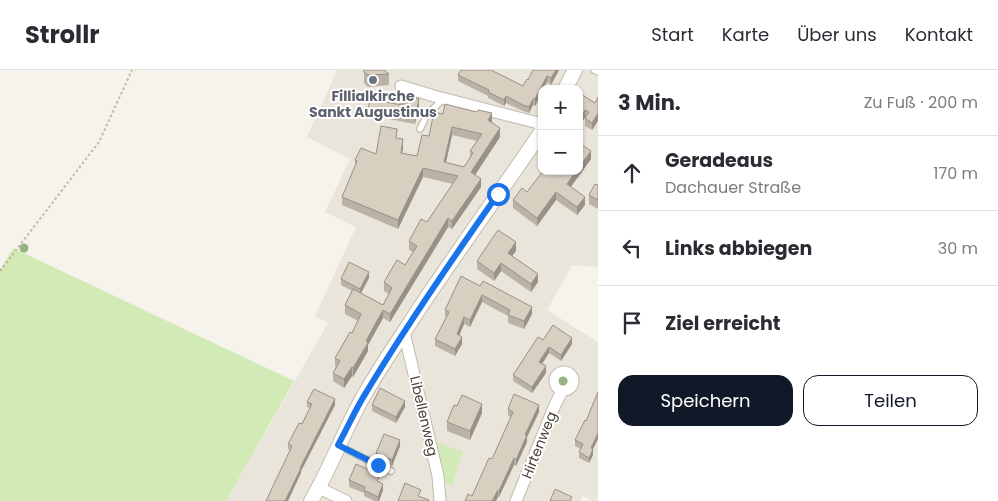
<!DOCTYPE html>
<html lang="de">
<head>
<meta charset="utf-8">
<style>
  :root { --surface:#fff; --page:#f7f7f7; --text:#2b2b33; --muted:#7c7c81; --line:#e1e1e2; --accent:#111827 }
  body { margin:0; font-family:Poppins,sans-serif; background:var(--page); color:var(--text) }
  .controls { position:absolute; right:15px; top:15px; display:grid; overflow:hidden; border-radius:10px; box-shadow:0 1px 4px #0004 }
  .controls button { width:45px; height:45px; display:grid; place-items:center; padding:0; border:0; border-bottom:1px solid var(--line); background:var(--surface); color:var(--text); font:25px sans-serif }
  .stop { position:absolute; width:15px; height:15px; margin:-11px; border:4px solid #1a73e8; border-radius:50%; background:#fff }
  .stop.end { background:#1a73e8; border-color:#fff; box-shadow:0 1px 5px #0008 }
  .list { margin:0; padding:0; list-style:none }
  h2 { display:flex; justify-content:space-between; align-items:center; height:65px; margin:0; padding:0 20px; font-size:21px }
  h2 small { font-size:16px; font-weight:400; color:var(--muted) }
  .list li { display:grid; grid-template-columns:32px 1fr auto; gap:15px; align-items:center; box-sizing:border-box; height:75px; padding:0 20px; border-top:1px solid var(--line) }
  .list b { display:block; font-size:19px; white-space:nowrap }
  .list p { margin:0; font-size:16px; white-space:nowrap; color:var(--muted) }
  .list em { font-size:16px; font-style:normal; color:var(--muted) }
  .actions { display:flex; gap:10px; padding:15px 20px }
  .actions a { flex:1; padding:11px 0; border:1px solid var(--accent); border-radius:15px; text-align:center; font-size:18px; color:var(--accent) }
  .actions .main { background:var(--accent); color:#fff }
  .icon { flex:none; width:28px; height:28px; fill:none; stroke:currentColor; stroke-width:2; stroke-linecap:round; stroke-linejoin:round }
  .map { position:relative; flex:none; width:598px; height:431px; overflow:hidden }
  header { display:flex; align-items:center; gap:30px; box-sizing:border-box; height:70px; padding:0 25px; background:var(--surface); border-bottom:1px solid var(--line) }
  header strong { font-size:24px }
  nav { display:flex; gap:28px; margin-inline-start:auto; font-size:18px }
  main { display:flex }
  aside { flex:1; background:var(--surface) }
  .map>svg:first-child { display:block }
  .residential { fill:#eae5da; fill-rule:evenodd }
  .green { fill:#d2eab5 }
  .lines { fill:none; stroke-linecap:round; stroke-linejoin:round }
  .service-casing { stroke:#c2bbae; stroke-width:8 }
  .minor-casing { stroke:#c2bbae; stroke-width:13 }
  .tertiary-casing { stroke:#c2bbae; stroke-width:16 }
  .path { stroke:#c4b79f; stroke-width:2; stroke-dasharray:2.5 2.5; stroke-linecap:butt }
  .service { stroke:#fff; stroke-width:5.5 }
  .minor { stroke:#fff; stroke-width:11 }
  .tertiary { stroke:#fff; stroke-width:14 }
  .tree { fill:#97b381 }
  .wall { fill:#bab2a6; fill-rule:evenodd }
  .shaded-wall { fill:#979187 }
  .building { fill:#d8cfc1; stroke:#979187; fill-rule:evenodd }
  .route { stroke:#1a73e8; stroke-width:6 }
  .worship-dot { fill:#6b7280; stroke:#fff; stroke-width:2 }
  .labels { text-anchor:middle; stroke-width:4; stroke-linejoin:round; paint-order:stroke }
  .worship-label { font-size:14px; font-weight:bold; fill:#5b616d; stroke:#fff }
  .street-label { font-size:14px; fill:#4b4439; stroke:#fff }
</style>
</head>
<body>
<header>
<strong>Strollr</strong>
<nav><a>Start</a><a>Karte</a><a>Über uns</a><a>Kontakt</a></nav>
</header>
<main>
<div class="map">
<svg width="598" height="431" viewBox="0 0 598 431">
  <rect width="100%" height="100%" fill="#f6f3ec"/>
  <path class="residential" d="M337,0H598V197L572,195L547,240L598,272V428L597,431H592L583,426L581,431H226L328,253L315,246L356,157L325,142L350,89L307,67ZM542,19H579V101H542Z"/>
  <g class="green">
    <polygon points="13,178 294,311 226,431 0,431 0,200"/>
    <polygon points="437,372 463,382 452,415 444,413"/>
  </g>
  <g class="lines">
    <defs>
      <g id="service">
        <polyline points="594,0 598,2"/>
        <polyline points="420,59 427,45 443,29"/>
        <polyline points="340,376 365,389 391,401"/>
      </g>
      <g id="minor">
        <polyline points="401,16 434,26 542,54"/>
        <polyline points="404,262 438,406 440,431"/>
        <circle cx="564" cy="311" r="9"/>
        <polyline points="319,418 346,431"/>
        <polyline points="516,431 554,337 563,319"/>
      </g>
      <g id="tertiary">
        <polyline points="565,19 575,0"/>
        <path d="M311,431C332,396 345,357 366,322C382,294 401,267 419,239C459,179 501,121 542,61"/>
      </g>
    </defs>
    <use href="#service" class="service-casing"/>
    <use href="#minor" class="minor-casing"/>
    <use href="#tertiary" class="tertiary-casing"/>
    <polyline class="path" points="0,201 99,72 132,0"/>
    <use href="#service" class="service"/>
    <use href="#minor" class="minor"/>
    <use href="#tertiary" class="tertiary"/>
  </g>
  <g class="tree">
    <circle cx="24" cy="178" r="4.5"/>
    <circle cx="563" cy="311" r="4.5"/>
  </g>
  <g class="wall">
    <polygon points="364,0 386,0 385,1 389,4 389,15 368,17 364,13"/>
    <polygon points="559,0 551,15 547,12 543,19 542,19 542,22 535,36 533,35 529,43 523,41 506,33 504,36 488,28 488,26 458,11 458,5 523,16 528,10"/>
    <polygon points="579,23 595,33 598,27 598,51 592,60 585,56 585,48 579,56"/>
    <polygon points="394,24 419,35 415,54 368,45 368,39 401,35 394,30"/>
    <path d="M443,44L492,52L500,67L475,105L481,117L452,159L448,157L390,252L383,248L368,275V281L353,307L352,306L344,318L333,311V303L336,297L335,296V288L352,263L358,251L345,244V235L352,221L341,215V209L369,208L361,223L383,235L389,224L384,221V212L405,195L413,182L409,180V171L427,152L453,114L423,107L398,159L342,135V127L355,98V90L376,84L397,68L403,78L402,83L417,86ZM452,65L477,71L470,81V88L464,97L446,93Z"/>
    <polygon points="591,89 571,117 585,135 577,145 556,130 537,156 513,138 513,130"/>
    <polygon points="598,115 598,139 589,134 589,125"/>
    <polygon points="516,181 512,186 538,212 531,222 501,201 494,211 477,199 477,191"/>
    <polygon points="461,206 532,244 524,259 508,253 508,246 482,232 470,257 464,254 459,265 462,274 455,286 435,276 435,269 446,247 445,247 445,240"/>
    <polygon points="543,270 572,274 561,291 549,283 542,294 546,303 532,323 513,311 513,305"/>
    <polygon points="598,322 598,369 593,379 593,385 589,393 579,388 579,382 581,379 575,376 575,370 586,351"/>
    <polygon points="307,332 335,335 301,401 301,403 290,380 288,379 288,374 302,354 310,338 307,337"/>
    <polygon points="372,335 405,337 396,353 372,341"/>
    <polygon points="457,336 482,343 470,370 447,361 447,352"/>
    <polygon points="508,339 539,342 527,367 527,372 516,396 514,395 499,427 472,426 492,389 511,347 508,346"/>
    <polygon points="400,376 392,396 376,389 376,383"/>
    <polygon points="349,410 380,411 379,412 383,420 379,431 374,431 364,426 364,423 349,417"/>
  </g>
  <g class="shaded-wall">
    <polygon points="556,0 559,0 551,15 551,8"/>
    <polygon points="547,6 547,12 543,19 542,19 542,22 535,36 535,29"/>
    <polygon points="506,26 506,33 504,36 504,30"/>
    <polygon points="419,29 419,35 415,54 415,48"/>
    <polygon points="533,29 533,35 529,43 529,37"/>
    <polygon points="585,40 585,47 579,56 579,49"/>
    <polygon points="492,43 492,52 488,59 488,50"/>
    <polygon points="598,43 598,51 592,60 592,53"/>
    <polygon points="452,57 452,65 444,101 444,92"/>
    <polygon points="500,58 500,67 471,111 471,102"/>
    <polygon points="403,69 403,78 401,91 401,83"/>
    <polygon points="591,81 591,89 567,122 567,114 576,101 579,101 579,97"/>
    <polygon points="423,98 423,107 398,159 398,150"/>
    <polygon points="481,109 481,117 452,159 452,151"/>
    <polygon points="556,122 556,130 537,156 537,148"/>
    <polygon points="585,127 585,135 577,145 577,137"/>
    <polygon points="448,148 448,157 390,252 390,244"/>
    <polygon points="516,172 516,181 508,191 508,183"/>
    <polygon points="501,193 501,201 494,211 494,203"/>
    <polygon points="369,202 369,208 360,225 360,219"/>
    <polygon points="538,204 538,212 531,222 531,214"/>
    <polygon points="482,225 482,232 470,257 470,250"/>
    <polygon points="532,237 532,244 524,259 524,251"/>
    <polygon points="383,240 383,248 368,275 368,281 353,307 353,298 366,271"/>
    <polygon points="464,247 464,254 457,271 457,264"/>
    <polygon points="462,267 462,274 455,286 455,279"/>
    <polygon points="572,268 572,274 561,291 561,285"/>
    <polygon points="549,277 549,283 539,298 539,292"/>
    <polygon points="546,296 546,303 532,323 532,317"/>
    <polygon points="352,297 352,306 344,318 344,309"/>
    <polygon points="335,329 335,335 301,401 301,403 288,431 285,431 300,398"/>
    <polygon points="405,331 405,337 396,353 396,347"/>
    <polygon points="482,334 482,343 470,370 470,361"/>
    <polygon points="539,335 539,342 527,367 527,372 516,396 516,390 525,365"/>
    <polygon points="598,363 598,369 591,383 591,378"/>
    <polygon points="400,370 400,376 392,396 392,390"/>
    <polygon points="593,379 593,385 589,393 589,388"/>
    <polygon points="514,388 514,395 499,427 499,421"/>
    <polygon points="383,414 383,420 379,431 378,431 378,427"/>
    <polygon points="498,420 498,427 496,431 492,431"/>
  </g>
  <g class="building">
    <polygon points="364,0 384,0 389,4 368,5 364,2"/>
    <polygon points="461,0 491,0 523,16 527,9 528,10 533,0 556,0 551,8 547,6 535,29 533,29 529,37 523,35 506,26 504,30 488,22 489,20 458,5"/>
    <polygon points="579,23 595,33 598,27 598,43 592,53 585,48 589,42 585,40 579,49"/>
    <polygon points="394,24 419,29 415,48 368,39 370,29 412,37"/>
    <path d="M445,34L477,42L478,40L492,43L488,50L500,58L471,102L481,109L452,151L448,148L390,244L383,240L366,271L368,273L353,298L352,297L344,309L333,303L340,291L335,288L350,262L352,263L361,244L345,235L353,219L383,235L392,218L384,212L397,190L405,195L417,176L409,171L421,149L427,152L458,106L423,98L398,150L342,127L357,91L355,90L361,78L376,84L381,56L397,59L396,68L403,69L401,83L417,86L422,65L429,66L434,42L443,44ZM452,57L482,64L470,81L473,83L464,97L444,92Z"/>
    <polygon points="579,73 591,81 579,97"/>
    <polygon points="543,101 576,101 567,114 585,127 577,137 556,122 537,148 513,130 522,118 527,122"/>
    <polygon points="595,114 598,115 598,130 589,125"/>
    <polygon points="498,160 516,172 508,183 538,204 531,214 501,193 494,203 477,191"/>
    <polygon points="349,192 369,202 360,219 341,209"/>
    <polygon points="461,206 480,216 483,211 532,237 524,251 508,245 510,240 482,225 470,250 464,247 457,264 462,267 455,279 435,269 449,242 445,240"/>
    <polygon points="553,255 572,268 561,285 549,277 539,292 546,296 532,317 513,305 538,267 543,270"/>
    <polygon points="380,318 405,331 396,347 372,335"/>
    <polygon points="314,319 335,329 300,398 301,398 285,431 266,431 292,376 288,374 299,353 302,354 312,334 307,332"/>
    <polygon points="598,322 598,363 591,378 593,379 589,388 579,382 583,374 575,370 585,350 586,351"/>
    <polygon points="514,324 539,335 525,365 527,365 516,390 514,388 499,421 498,420 492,431 465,431 468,424 472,426 489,388 492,389 513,342 508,339"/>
    <polygon points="462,325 482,334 470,361 447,352 454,335 457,336"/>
    <polygon points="384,364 400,370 392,390 376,383"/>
    <polygon points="356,394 380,405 377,411 383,414 378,427 364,420 365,417 349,410"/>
    <polygon points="405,413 421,420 418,426 429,430 428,431 398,431"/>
    <polygon points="555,419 572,427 570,431 550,431"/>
  </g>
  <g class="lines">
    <path class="route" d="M378,395L338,375C348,357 356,338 367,321C408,253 453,188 498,124"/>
  </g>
  <circle class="worship-dot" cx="373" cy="10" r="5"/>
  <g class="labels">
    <g class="worship-label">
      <text x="373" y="31">Fillialkirche<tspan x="373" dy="16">Sankt Augustinus</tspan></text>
    </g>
    <g class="street-label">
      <text transform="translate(424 346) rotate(77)" y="5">Libellenweg</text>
      <text transform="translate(539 375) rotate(-68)" y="5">Hirtenweg</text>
    </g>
  </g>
</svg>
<div class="controls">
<button>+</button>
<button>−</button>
</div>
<div class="stop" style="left:498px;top:124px"></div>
<div class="stop end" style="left:378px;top:395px"></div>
</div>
<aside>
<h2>3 Min.<small>Zu Fuß · 200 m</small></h2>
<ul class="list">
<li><svg class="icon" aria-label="ahead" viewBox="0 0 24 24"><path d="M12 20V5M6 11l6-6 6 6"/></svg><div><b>Geradeaus</b><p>Dachauer Straße</p></div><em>170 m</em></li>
<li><svg class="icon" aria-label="left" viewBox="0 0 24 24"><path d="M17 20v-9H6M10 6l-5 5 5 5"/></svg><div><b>Links abbiegen</b></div><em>30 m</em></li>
<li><svg class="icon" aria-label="arrive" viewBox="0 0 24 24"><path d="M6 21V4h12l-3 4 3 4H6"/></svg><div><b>Ziel erreicht</b></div></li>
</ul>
<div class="actions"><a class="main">Speichern</a><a>Teilen</a></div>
</aside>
</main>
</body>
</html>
